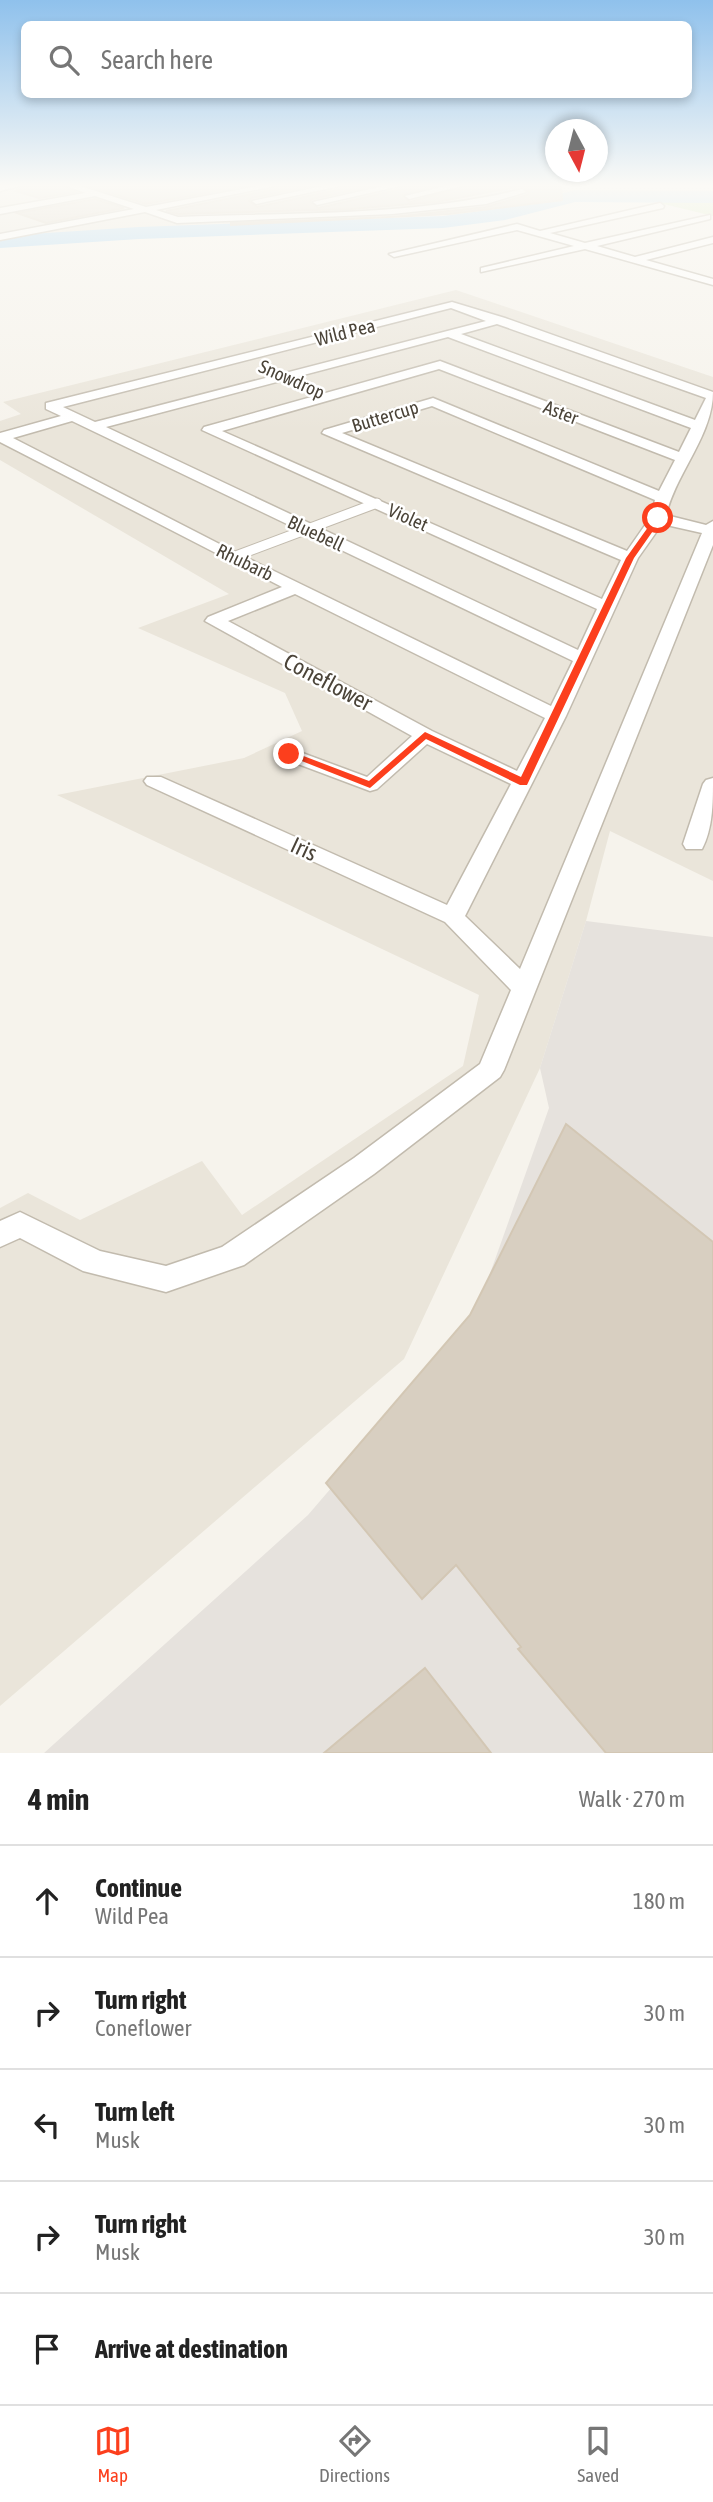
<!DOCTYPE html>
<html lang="en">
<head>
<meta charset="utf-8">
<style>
  :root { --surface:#fff; --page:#f2f2f2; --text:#222; --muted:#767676; --line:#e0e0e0; --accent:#fc3f1d }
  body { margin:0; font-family:"Asap Condensed",sans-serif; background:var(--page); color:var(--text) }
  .compass { position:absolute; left:545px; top:119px; width:63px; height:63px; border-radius:50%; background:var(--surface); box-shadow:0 4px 10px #0003; rotate:173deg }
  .stop { position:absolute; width:21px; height:21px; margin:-16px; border:5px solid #fc3f1d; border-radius:50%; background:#fff }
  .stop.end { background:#fc3f1d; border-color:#fff; box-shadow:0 2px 7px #0008 }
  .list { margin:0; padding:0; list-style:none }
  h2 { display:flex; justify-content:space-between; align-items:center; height:91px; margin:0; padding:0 28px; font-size:30px }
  h2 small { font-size:23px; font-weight:400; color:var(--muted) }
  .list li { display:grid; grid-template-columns:46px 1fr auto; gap:21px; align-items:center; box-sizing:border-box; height:112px; padding:0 28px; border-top:2px solid var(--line) }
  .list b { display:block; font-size:26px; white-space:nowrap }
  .list p { margin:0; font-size:23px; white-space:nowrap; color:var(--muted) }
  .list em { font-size:23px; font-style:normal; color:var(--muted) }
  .icon { flex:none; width:38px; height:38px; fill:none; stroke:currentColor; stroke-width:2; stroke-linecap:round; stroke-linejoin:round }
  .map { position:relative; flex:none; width:713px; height:1753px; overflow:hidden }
  .search { position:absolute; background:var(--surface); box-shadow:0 4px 10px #0003; left:21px; right:21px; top:21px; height:77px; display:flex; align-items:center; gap:18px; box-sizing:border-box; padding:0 24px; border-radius:10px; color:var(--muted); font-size:26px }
  .sheet { height:651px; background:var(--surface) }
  nav { display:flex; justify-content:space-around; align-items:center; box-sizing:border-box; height:98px; border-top:2px solid var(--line); background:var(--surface); font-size:19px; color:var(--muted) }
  nav a { display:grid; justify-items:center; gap:4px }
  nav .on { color:var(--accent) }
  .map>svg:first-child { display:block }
  .residential { fill:#eae5da }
  .industrial { fill:#e6e2dd }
  .green { fill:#d2eab5 }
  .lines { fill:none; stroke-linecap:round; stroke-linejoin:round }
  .river { fill:#a9d4f2; fill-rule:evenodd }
  .building { fill:#d8cfc1; stroke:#d3c7b4; stroke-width:2 }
  .lane-casing { stroke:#c2bbae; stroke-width:11 }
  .street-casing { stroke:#c2bbae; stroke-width:3 }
  .lane { stroke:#fff; stroke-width:9 }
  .street { fill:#fff; fill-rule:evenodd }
  .route { fill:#fc3f1d }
  .labels { text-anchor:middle; stroke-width:5; stroke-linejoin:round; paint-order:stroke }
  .far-street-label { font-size:19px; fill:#4b4439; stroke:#fff }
  .street-label { font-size:23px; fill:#4b4439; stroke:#fff }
</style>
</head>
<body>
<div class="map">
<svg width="713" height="1753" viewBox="0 0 713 1753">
  <rect width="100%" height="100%" fill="#f6f3ec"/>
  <g class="residential">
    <polygon points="0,186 547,186 574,193 499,210 0,239"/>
    <polygon points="456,290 713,377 713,881 610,831 586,921 540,1068 404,1359 0,1706 0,1208 28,1193 80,1220 202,1161 242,1215 463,1066 479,995 57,795 244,758 302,731 285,693 138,628 229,594 0,460 0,421 21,414 3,402"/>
  </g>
  <polygon class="industrial" points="586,921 713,937 713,1753 44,1753 308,1515 472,1324 549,1108 540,1068"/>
  <polygon class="green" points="643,199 713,203 713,216"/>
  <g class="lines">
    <polygon class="river" points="575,190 713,191 713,203 575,202 505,220 443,228 139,239 0,248 0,236 139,227 443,216 503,208"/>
  </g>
  <g class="building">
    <polygon points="22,186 65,186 76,192 39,198 16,191"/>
    <polygon points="88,186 245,186 146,204"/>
    <polygon points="278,186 311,186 251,198 249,201 257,207 341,189 343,186 373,186 312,199 310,202 318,208 401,189 403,186 436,186 403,195 410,202 465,186 561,186 562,200 449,214 231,225 231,223 392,217 486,207 527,195 529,192 521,186 437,202 351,209 178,214 166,211 276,189"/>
    <polygon points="95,199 124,208 46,223 17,213"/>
    <polygon points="566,1124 713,1242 713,1753 606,1753 518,1649 521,1647 456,1565 422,1599 326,1483 470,1315"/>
    <polygon points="425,1668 491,1753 324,1753"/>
  </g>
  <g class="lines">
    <defs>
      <polyline id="lane" points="233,557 377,503"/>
      <g id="street">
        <polygon points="0,186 19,186 0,191"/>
        <path d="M68,186H80L146,207L258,186H275L156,210L178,217C291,212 411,217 522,189L526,192L486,204L392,214L177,223L145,212L0,240V234L134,209L95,196L0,214V208L85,193Z"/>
        <polygon points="323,186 340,186 256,204 252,201"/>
        <polygon points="384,186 400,186 317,205 313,202"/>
        <polygon points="446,186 462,186 409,199 405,196"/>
        <polygon points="660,203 664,206 663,208 550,233 585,243 710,215 710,219 597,246 635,257 713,237 713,243 646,260 713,279 713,285 585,249 481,272 481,268 574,246 517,230 394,257 389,254 517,224 540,231"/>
        <path d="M452,302L505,318L713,392C713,435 676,473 666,515L706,525L713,521V545L504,1070L500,1077L374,1174L244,1265L166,1292L83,1271L20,1238L0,1247V1221L20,1212L100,1251L166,1266L222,1247L354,1158L480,1064L511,990L445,922L147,785L144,781L147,777H161L447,905L511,784L427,744L377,789L370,791L282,758L279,754L282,750L289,748L367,777L412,736L205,621L208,617L282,587L0,442V433L61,416L46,409V403ZM451,308L486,321L95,422L63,407ZM497,324L706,398L695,420L461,334ZM448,337L691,428L679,452L440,361L204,427L202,430L597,609L578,650L106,427ZM439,369L675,460L659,491L433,398L324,430L322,433L621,560L602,599L222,431ZM432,406L655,500L650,518L627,551L342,433ZM72,421L573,661L551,706L239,554L13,438ZM662,524L702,533L520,969L465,916L566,716L638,558ZM295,594L545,718L517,771L432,731L228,621Z"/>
        <path d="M713,778C713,802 713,828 702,849H686L683,844L703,784L706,780Z"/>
      </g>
    </defs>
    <use href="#lane" class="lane-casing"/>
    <use href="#street" class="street-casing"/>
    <use href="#lane" class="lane"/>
    <use href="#street" class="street"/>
  </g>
  <linearGradient id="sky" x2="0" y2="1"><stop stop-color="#8fc1ec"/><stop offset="0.43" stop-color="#fbfaf6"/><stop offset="1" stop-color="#fbfaf6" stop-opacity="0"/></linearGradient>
  <rect width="713" height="431" fill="url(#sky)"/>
  <polygon class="route" points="656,516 662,518 634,558 527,785 520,785 426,739 370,788 284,754 293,752 369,781 425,732 521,777 626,558"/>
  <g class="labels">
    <g class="far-street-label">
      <text transform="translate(345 332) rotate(-14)" y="7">Wild Pea</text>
      <text transform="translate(292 379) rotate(24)" y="7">Snowdrop</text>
      <text transform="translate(561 412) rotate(21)" y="7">Aster</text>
      <text transform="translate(385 416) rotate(-17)" y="7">Buttercup</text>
      <text transform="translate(408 517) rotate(24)" y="7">Violet</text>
      <text transform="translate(316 533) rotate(25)" y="7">Bluebell</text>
      <text transform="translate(245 562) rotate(26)" y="7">Rhubarb</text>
    </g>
    <g class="street-label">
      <text transform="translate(328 682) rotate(28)" y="8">Coneflower</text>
      <text transform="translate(304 849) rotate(25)" y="8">Iris</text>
    </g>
  </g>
</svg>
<svg class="compass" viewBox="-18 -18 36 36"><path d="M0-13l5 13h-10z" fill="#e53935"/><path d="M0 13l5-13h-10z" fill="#767676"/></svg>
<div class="stop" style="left:658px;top:518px"></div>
<div class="stop end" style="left:289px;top:754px"></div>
<div class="search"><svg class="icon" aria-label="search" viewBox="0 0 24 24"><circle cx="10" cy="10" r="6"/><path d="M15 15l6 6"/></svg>Search here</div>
</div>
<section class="sheet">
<h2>4 min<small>Walk · 270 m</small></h2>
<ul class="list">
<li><svg class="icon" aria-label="ahead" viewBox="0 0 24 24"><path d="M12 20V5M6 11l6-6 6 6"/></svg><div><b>Continue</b><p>Wild Pea</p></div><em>180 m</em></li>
<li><svg class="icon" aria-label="right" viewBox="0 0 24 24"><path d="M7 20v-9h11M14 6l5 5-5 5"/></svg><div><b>Turn right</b><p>Coneflower</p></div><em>30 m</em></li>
<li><svg class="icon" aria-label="left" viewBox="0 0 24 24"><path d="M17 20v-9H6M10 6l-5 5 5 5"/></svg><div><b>Turn left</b><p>Musk</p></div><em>30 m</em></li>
<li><svg class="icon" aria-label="right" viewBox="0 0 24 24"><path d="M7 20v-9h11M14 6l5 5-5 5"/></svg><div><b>Turn right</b><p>Musk</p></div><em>30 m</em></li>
<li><svg class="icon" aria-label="arrive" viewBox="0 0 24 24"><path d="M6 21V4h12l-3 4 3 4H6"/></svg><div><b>Arrive at destination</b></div></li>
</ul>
</section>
<nav>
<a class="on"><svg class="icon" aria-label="map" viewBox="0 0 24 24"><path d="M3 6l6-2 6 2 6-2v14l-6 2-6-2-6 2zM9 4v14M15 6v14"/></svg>Map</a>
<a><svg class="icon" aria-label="directions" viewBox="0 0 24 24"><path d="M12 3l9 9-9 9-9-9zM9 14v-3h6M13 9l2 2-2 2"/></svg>Directions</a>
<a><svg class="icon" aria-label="saved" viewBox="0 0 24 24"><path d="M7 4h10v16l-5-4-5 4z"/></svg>Saved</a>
</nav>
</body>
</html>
